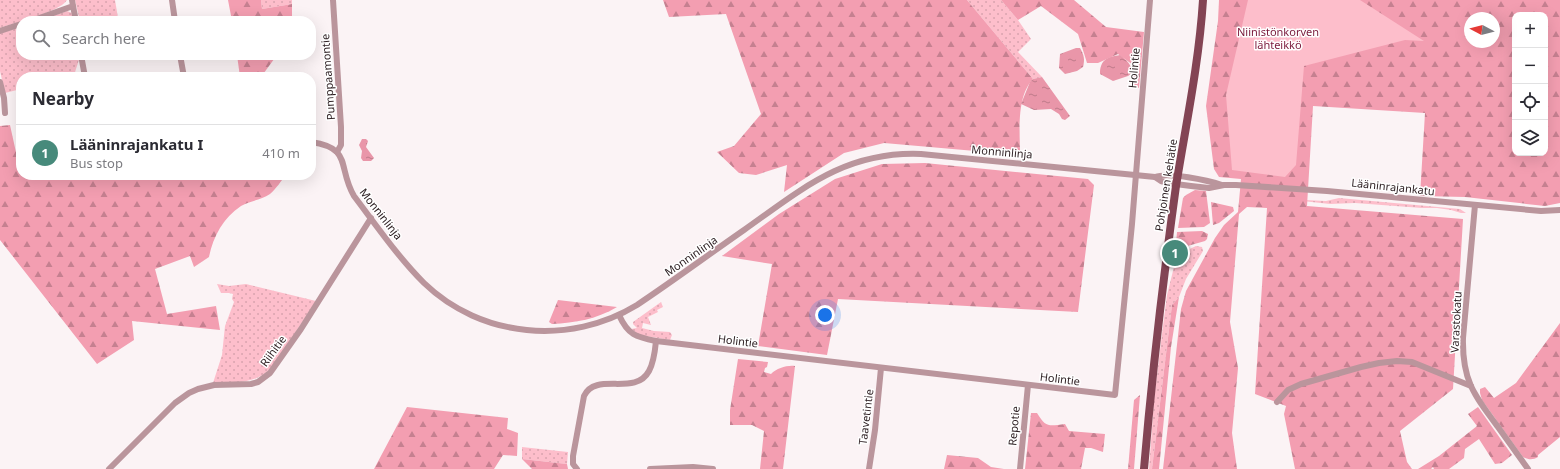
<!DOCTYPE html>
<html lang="en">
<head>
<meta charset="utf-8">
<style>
  :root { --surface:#fff; --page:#f7f7f7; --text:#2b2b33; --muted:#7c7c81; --line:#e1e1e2; --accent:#478a7b }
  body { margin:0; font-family:"Noto Sans",sans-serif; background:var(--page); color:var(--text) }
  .controls { position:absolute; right:12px; top:12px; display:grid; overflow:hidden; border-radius:8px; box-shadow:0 4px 16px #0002 }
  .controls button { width:36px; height:36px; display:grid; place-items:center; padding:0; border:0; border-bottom:1px solid var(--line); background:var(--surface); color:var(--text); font:20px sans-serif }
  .compass { position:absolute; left:1464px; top:12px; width:36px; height:36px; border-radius:50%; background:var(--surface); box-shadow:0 4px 16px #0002; rotate:277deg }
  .you { position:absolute; left:825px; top:315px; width:14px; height:14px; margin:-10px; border:3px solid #fff; border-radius:50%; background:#1a73e8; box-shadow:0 0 0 6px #1a73e833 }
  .badge { display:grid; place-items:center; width:26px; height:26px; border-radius:50%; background:var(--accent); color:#fff; font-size:13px; font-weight:700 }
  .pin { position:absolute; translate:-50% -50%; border:2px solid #fff; box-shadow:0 1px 4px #0006 }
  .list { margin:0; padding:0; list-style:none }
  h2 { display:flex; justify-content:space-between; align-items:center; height:52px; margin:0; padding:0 16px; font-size:17px }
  h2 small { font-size:13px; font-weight:400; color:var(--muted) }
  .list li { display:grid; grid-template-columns:26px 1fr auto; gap:12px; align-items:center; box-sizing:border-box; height:56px; padding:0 16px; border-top:1px solid var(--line) }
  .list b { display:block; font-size:15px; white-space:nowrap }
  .list p { margin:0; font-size:13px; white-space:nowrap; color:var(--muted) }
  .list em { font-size:13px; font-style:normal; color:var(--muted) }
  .icon { flex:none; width:22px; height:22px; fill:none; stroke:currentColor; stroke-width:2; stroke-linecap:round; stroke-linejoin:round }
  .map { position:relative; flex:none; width:1560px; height:469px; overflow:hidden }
  .search { position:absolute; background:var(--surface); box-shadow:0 4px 16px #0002; left:16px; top:16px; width:300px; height:44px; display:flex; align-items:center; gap:10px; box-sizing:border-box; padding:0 14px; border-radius:16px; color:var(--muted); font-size:15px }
  .panel { position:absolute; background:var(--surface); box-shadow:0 4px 16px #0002; left:16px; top:72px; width:300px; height:108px; border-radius:16px }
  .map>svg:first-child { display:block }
  .grass { fill:url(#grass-dots) }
  .forest { fill:url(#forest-firs); fill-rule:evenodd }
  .green { fill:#fdbecb }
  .water { fill:url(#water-ripples) }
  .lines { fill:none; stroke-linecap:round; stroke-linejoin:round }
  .minor { stroke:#ba959c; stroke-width:6 }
  .major { stroke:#834454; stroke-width:8 }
  .labels { text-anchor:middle; stroke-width:3; stroke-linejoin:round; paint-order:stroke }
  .park-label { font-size:11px; fill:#7a193b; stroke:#fff }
  .street-label { font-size:11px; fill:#2b1d20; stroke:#fff }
</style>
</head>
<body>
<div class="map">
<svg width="1560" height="469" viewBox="0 0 1560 469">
  <defs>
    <pattern id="grass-dots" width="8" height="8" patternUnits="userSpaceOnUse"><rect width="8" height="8" fill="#fdbecb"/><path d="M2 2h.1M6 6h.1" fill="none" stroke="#d9a3ae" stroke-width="1.8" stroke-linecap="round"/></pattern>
    <pattern id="forest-firs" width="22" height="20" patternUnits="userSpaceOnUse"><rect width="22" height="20" fill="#f39eb1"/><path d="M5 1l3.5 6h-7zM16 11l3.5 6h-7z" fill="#c58090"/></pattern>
    <pattern id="water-ripples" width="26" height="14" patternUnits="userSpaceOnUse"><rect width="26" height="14" fill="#e996a9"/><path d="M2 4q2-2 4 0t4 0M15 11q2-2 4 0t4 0" fill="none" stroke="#bd7a89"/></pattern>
  </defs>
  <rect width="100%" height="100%" fill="#fbf3f5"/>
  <g class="grass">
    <path d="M0,0H67C60,12 14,23 0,28Z"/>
    <polygon points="75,0 115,0 118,18 100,21 80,21"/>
    <polygon points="261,0 292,0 292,4 262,9"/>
    <polygon points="967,0 1001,0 1018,20 1031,39 1018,52 1042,77 1033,79"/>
    <polygon points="67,11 72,13 73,21 38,21"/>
    <path d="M21,27V55H79C80,63 74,69 75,77H21V89L5,93L0,71V33Z"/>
    <polygon points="1339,198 1460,209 1466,213 1461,213 1451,210 1437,208 1422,208 1355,203 1330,204 1284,199 1326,201"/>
    <polygon points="1196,246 1202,247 1203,251 1186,279 1179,297 1172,305 1152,469 1149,469 1154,400 1163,326 1167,295 1177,255"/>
    <path d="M217,284L229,286L246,284L316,301L276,362C259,385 240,382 213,383L222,355L225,326L234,302L232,299L233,294L229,293H221Z"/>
    <polygon points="661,302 663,307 657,310 658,312 648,317 651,325 643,323 642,328 654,331 670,332 672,335 670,340 639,335 631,329 637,328 633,324 633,322"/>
    <polygon points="522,447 568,452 567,464 522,459"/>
  </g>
  <g class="forest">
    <polygon points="228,0 261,0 262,9 292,4 292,21 232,21"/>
    <path d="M663,0H967L1033,79C1016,97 1020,132 1020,155L884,143L844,153L784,192L787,165L756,175L739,173L717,152L734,146L761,114L726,14L669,17Z"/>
    <polygon points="1001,0 1074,0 1106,27 1144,32 1139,88 1132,85 1133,65 1118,54 1098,63 1087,63 1078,34 1041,6 1018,20"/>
    <path d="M1219,0H1560V203L1545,206L1465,197L1420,196L1425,113L1313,106L1307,206L1463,219L1453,389L1400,431L1407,462L1412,469H1295L1284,414L1286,406L1255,394L1267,208L1247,207L1239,214L1230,322L1238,368L1232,433L1237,469H1163L1181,309L1186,291L1215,238L1224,225L1238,212L1241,179L1219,177L1214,169L1206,106L1218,21ZM1515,15H1545V153H1515ZM1470,18H1494V42H1470Z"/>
    <polygon points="237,55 277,55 261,77 240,77"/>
    <path d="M10,125L21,175H286C281,181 276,189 270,194C261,200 250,201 241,206C223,218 213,237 209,257L194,267L190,256L155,269L167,314L216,306L220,330L132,321L134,340L97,364L0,240V126Z"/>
    <polygon points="925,163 1088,179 1094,185 1078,312 838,299 827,355 758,346 772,264 722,256 779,214 835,179 882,164"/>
    <polygon points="1195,190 1206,191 1210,223 1204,227 1178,228 1183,198 1186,195"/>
    <polygon points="1211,202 1233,207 1234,211 1219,223 1213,225"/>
    <polygon points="1202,231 1208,234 1207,239 1205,241 1177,249 1176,244 1177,232"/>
    <polygon points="1179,297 1171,347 1159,469 1152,469 1172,305"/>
    <path d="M558,300L617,307C597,319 575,323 552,324L549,322Z"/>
    <path d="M1560,323V437L1538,455V457C1533,460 1529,460 1523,457L1482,400L1480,393V389L1485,387L1494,398L1516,383Z"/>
    <path d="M738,359L768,362L767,367L765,368L764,372L771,374C777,368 787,365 795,366L783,469H760L764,431L752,425H730V410Z"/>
    <polygon points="1140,395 1134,469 1128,469 1134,400"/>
    <polygon points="407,407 508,418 507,429 518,433 517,456 503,455 494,469 374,469"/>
    <polygon points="1478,407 1512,455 1502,463 1495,464 1479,439 1465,449 1464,458 1449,469 1434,469 1433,467 1431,469 1418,469 1439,456 1477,426 1468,414"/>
    <path d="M1031,413H1037C1046,428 1049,426 1065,424L1069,431L1105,434L1103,452L1091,448H1085L1081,469H1025Z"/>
    <polygon points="947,455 978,458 991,467 1004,469 944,469"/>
    <polygon points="522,459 567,464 568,469 532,469"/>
  </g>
  <polygon class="green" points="1248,0 1360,0 1424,41 1405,40 1304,66 1296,165 1285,177 1232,170 1226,95"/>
  <g class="water">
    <path d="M1076,48H1080C1084,55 1085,59 1083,67L1077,71L1065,74L1059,68L1060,54Z"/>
    <path d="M1120,55C1126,60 1132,64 1132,73L1128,76L1113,81L1100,74C1100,60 1107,57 1120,55Z"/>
    <polygon points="1042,77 1070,116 1065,120 1062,119 1059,114 1051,109 1034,110 1021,104 1030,82 1033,79"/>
    <polygon points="362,139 366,139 368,141 366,147 374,158 371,161 363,161 361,158 362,151 359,145"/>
  </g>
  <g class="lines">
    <g class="minor">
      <polyline points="172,0 175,21"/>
      <polyline points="333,0 341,127 341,145 337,152"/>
      <polyline points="73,6 76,21"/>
      <polyline points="31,21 73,6 72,0"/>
      <polyline points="0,31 21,24"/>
      <polyline points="81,55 85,77"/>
      <polyline points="180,55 184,77"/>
      <polyline points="0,82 4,98 5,113"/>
      <path d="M311,142C353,148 337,167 354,196C376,225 398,257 424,283C481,338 570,346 637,305C673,281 708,255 744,230C802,189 845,151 921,154L1135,175L1155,177L1161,181L1168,183L1191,186L1209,188L1224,185H1236L1327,191L1541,211L1560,210"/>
      <path d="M1155,177C1169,172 1207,180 1222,185"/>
      <path d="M1475,205L1463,338C1462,380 1474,395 1498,427C1508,441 1518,455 1528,469"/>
      <path d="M619,315C628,335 636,337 656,341L1115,395L1132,224L1150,0"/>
      <polyline points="1277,402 1288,390 1301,384 1361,367 1379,363 1397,361 1412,362 1471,386"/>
      <polyline points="109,469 175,403 189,393 198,389 214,385 251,384 258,382 270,373 301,329 371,218"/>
      <path d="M577,469L573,464V456L584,396C596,371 635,397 649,371C654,362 655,351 656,341"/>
      <polyline points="650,469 693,467 713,469"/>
      <polyline points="869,469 875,430 881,368"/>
      <polyline points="1020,469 1028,385"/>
    </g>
    <path class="major" d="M1144,469C1152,374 1163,280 1176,186C1186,124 1199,63 1203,0"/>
  </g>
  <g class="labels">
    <g class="park-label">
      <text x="1278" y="36">Niinistönkorven<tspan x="1278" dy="13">lähteikkö</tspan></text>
    </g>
    <g class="street-label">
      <text transform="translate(1134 68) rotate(-85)" y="4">Holintie</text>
      <text transform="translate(328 77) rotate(-94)" y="4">Pumppaamontie</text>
      <text transform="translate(1002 152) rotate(5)" y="4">Monninlinja</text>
      <text transform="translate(1166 185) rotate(-81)" y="4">Pohjoinen kehätie</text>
      <text transform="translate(1393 187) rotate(6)" y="4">Lääninrajankatu</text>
      <text transform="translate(381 214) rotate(52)" y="4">Monninlinja</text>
      <text transform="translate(691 256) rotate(-35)" y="4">Monninlinja</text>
      <text transform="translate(1456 322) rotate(-87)" y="4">Varastokatu</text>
      <text transform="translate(738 341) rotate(7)" y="4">Holintie</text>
      <text transform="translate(273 351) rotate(-54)" y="4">Riihitie</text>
      <text transform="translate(1060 379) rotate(7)" y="4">Holintie</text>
      <text transform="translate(866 417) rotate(-83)" y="4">Taavetintie</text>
      <text transform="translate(1014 426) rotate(-85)" y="4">Repotie</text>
    </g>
  </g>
</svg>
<div class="controls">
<button>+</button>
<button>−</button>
<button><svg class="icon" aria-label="locate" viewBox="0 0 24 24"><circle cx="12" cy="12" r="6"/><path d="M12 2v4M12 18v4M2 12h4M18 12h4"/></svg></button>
<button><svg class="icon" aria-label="layers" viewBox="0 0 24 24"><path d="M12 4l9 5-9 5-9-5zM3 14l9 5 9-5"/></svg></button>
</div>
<svg class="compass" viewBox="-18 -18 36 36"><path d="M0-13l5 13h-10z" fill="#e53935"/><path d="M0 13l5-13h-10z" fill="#7c7c81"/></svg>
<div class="you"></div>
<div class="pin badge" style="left:1175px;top:253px">1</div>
<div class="search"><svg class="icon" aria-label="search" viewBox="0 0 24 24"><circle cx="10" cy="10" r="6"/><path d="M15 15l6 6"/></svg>Search here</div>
<section class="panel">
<h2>Nearby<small></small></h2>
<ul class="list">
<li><span class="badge">1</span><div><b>Lääninrajankatu I</b><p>Bus stop</p></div><em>410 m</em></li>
</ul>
</section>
</div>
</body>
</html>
